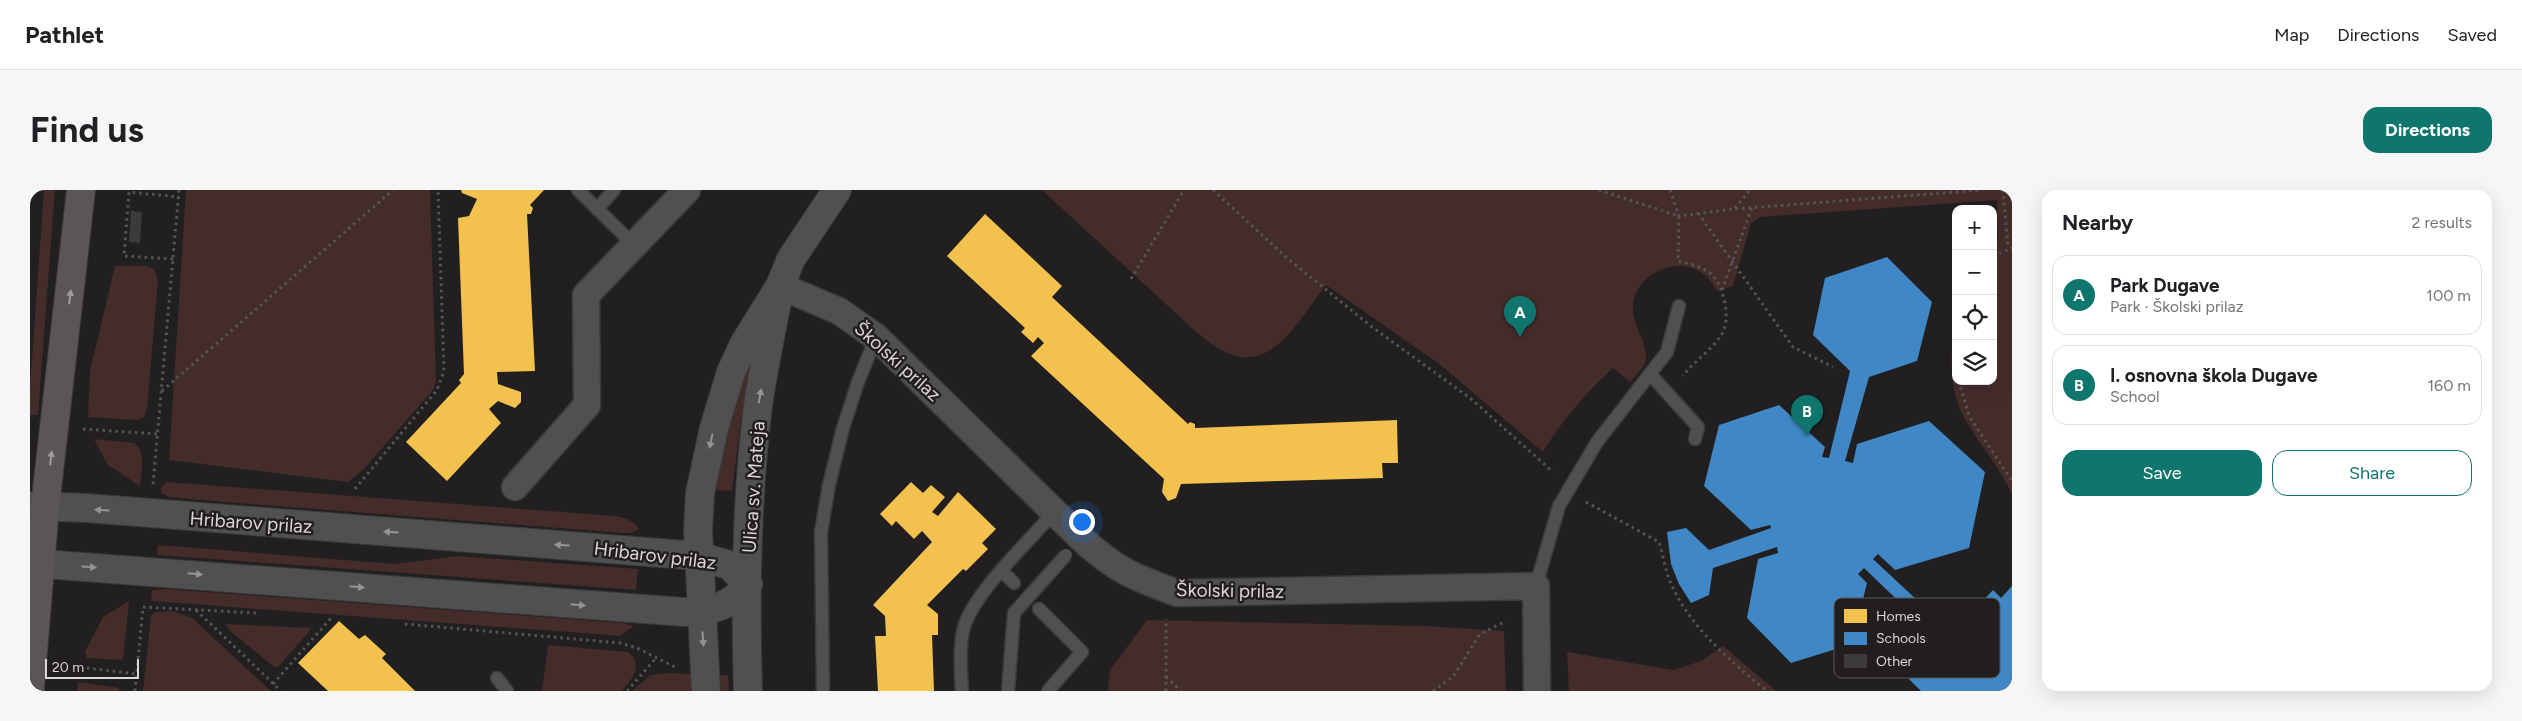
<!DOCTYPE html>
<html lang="en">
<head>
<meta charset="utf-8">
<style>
  :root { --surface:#fff; --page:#f6f6f6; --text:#202124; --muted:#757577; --line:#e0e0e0; --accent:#0f766e }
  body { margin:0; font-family:Figtree,sans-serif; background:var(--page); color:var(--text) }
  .controls { position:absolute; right:15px; top:15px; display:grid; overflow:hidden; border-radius:10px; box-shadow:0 5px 20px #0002 }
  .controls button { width:45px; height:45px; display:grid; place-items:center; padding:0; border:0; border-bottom:1px solid var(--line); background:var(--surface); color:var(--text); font:25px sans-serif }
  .scale { position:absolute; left:15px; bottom:12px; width:94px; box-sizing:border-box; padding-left:5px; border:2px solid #d9d7d7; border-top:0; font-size:14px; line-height:18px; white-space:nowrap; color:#d9d7d7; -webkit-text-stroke:4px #221e1e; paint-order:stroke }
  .you { position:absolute; left:1051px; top:331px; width:18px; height:18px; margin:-12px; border:4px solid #fff; border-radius:50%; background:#1a73e8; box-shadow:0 0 0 8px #1a73e833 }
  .badge { display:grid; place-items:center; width:32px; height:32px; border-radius:50%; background:var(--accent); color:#fff; font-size:16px; font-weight:700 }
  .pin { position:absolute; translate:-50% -41px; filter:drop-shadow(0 1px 2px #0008) }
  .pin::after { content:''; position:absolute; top:26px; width:18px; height:15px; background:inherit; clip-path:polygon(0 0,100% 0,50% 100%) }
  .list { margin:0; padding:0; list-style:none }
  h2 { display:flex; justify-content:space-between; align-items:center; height:65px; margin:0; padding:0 20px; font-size:21px }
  h2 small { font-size:16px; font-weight:400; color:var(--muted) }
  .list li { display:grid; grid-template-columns:32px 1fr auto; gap:15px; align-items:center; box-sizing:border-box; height:80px; margin:0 10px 10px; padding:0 10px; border:1px solid var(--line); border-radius:15px }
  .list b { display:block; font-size:19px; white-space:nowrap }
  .list p { margin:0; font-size:16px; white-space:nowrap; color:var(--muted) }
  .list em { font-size:16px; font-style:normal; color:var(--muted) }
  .actions { display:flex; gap:10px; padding:15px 20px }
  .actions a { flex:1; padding:11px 0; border:1px solid var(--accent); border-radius:15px; text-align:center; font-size:18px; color:var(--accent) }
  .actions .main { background:var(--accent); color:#fff }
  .icon { flex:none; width:28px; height:28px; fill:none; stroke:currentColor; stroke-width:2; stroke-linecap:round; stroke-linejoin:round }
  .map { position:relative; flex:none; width:1982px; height:501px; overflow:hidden; border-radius:15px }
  header { display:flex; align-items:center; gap:30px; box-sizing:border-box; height:70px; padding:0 25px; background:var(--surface); border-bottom:1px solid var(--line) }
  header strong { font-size:24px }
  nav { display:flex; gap:28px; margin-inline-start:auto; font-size:18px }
  .intro { display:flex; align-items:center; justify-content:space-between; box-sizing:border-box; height:120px; padding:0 30px }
  h1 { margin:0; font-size:35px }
  .button { padding:12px 22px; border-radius:15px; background:var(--accent); color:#fff; font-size:18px; font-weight:700 }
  main { display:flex; gap:30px; padding:0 30px }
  aside { flex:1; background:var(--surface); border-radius:15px; box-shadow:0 5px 20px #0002 }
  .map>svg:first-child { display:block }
  .green { fill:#442c2b }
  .homes { fill:#f2c14e }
  .schools { fill:#3f88c5 }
  .building { fill:#3c3a3a }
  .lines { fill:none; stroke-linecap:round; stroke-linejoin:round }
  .service-casing { stroke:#3b3a3a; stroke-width:15 }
  .minor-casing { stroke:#3b3a3a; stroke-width:29 }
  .tertiary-casing { stroke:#3b3a3a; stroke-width:30 }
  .secondary-casing { stroke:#3b3a3a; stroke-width:30 }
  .path { stroke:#565454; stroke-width:3; stroke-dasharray:2.5 4; stroke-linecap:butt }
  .service { stroke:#515050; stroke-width:12 }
  .minor { stroke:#515050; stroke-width:26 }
  .tertiary { stroke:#515050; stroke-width:28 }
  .secondary { stroke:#5b5555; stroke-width:28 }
  .service-bridge-casing { stroke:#3b3a3a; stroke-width:15; stroke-linecap:butt }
  .service-bridge { stroke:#515050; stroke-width:12 }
  .oneway { fill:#a09c9c }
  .oneway2 { fill:#959494 }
  .labels { text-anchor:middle; stroke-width:5; stroke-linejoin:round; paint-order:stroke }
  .street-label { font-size:19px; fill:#d9d7d7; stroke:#221e1e }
  .key { fill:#221e1e; stroke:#595656; stroke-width:1 }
  .key-label { font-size:14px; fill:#d9d7d7 }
</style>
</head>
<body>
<header>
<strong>Pathlet</strong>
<nav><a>Map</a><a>Directions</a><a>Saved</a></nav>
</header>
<div class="intro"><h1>Find us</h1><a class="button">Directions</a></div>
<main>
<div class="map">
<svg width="1982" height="501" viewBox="0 0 1982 501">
  <rect width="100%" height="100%" fill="#211f1f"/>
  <g class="green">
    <polygon points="14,0 25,0 8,225 0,225 0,197"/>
    <polygon points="156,0 400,0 406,192 403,200 333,280 318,292 139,270"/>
    <path d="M1012,0H1982V304C1969,277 1950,255 1935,229C1917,199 1920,157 1926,124V191H1963V61L1968,51L1967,10L1730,27L1721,33L1703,96L1687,101C1680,89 1672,80 1659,77C1633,71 1602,91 1603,119C1603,135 1614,148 1616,163C1618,175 1607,184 1600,192L1583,178C1554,205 1534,228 1513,262L1408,173L1296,95C1269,128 1241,191 1188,158C1179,153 1172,146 1164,140Z"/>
    <polygon points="85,76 116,76 124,79 128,90 117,219 114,227 108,230 58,227 60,181"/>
    <polygon points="733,130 711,229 702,301 685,300 707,200"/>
    <path d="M64,249L104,253C117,262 111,282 110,296L77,274Z"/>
    <path d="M137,292L585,326C596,328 602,330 609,339L602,343H593L169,310L139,307L131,303V297Z"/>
    <polygon points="128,355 365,374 429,366 608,379 606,400 127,365"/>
    <polygon points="135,399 593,433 604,436 590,446 579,445 121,411 122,400"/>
    <polygon points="99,411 93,470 57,468 55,462 73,427"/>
    <polygon points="142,421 162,428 241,501 113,501 121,426 124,422"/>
    <polygon points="1117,430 1396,436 1474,441 1476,501 1078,501 1080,480"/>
    <polygon points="196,434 282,438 248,477 244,477 199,440"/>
    <path d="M518,455L598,462C614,473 602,490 592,501H512Z"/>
    <polygon points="1693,456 1746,501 1539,501 1537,462 1644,480 1671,471"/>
    <polygon points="638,483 662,484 665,501 602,501 620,485"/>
    <polygon points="688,485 698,485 699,501 688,501"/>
    <polygon points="48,492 89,498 89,501 47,501"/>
  </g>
  <g class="homes">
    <polygon points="431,0 514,0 500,15 503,18 501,24 497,24 505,181 467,182 468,194 491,202 491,212 485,218 468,211 459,219 471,233 417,291 376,252 431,193 429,190 434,184 428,28 439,26 447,9 432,3"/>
    <polygon points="955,24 1032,96 1022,107 1158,234 1160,232 1165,234 1165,238 1367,230 1368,273 1352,273 1353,288 1151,294 1146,308 1138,311 1132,302 1134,289 1001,166 1014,153 1008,147 1003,153 991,142 995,138 917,66"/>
    <polygon points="881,292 893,303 901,295 915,307 902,322 908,326 928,302 966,339 952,353 958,359 936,381 933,379 897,415 908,424 908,445 902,445 904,501 848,501 845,446 856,446 855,426 843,415 902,352 892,341 884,349 866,331 862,336 850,324"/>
    <polygon points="309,431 329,449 335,445 356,464 352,468 385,501 298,501 268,473"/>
  </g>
  <polygon class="schools" points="1857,67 1902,112 1887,171 1839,187 1815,271 1823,273 1827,254 1899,231 1955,282 1939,358 1865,380 1848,364 1843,369 1918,439 1939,426 1963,400 1971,408 1982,396 1982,501 1891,501 1879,489 1908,449 1834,378 1828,384 1837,393 1822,454 1761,473 1717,428 1728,369 1748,363 1747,357 1683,378 1679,405 1661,413 1649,394 1641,374 1637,342 1656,338 1679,360 1741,338 1740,335 1721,340 1674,296 1689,235 1749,215 1795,257 1792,267 1799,268 1820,181 1783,145 1795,88"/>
  <polygon class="building" points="101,21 112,22 110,53 99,52"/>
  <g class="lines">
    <defs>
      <g id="service">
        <polyline points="548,0 604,55"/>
        <polyline points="567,19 584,0"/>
        <polyline points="1620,184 1668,237 1665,249"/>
        <polyline points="972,381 984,393"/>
        <polyline points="1506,396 1529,316 1567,252 1637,162 1649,116"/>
        <polyline points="1009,419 1052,462 1018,501"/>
        <polyline points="467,488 477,501"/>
        <polyline points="793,501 791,342 799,295 813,238 828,192 846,147"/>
        <path d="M932,501C931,480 928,448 937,429C952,395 1000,350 1025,321"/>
      </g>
      <g id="minor">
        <path d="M750,96L809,121L846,147L1051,348C1085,380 1104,387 1147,403L1506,396L1507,501"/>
        <polyline points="485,297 557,215 556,105 657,0"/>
      </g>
      <g id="tertiary">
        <polyline points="0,316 57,318 668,366 699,375 718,394"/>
        <path d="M0,373L654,422C681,421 702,417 718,394"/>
        <polyline points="676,501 668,340 670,303 684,238 701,182 714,154 750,96 761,69 807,0"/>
        <path d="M718,501C715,406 716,310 728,216C733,180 741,143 748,107"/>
      </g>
      <polyline id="secondary" points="0,498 15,317 51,0"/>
    </defs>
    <use href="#service" class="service-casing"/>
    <use href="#minor" class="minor-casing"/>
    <use href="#tertiary" class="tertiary-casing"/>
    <use href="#secondary" class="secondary-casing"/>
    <g class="path">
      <polyline points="1183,0 1257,68 1342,137 1440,208 1523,282"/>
      <path d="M1569,0L1649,26L1648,71C1659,74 1675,77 1683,86C1694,98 1701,129 1692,144C1682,160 1664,171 1653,186"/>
      <polyline points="1640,0 1649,26 1704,19 1952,0"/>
      <polyline points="1973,0 1978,57"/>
      <polyline points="1705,18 1720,0"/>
      <polyline points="1668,23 1763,157 1803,177"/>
      <polyline points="1963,66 1982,58"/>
      <polyline points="143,69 94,66 99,2 149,7"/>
      <polyline points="1101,89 1154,0"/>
      <polyline points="1692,100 1722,17"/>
      <polyline points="1929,191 1939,226 1982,291"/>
      <polyline points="132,201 363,0"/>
      <polyline points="53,239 127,244"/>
      <polyline points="123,294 149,0"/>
      <polyline points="325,299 407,200 414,181 408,0"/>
      <path d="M1556,312L1629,352C1633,364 1635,378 1639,389C1658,436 1699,470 1737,501"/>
      <polyline points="113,417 227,423"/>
      <polyline points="166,420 251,501"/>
      <polyline points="375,434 590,453 607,458 645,477"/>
      <polyline points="31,475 107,484"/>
      <polyline points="1136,487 1151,501"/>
      <polyline points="243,494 302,427"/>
      <polyline points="105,501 113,417"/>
      <polyline points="597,501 627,467"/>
      <polyline points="1136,501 1136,429"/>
      <polyline points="1403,501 1423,487 1450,444 1476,431"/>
    </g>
    <use href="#service" class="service"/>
    <use href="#minor" class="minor"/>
    <use href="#tertiary" class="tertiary"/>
    <use href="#secondary" class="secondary"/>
    <defs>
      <polyline id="service-bridge" points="978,501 984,423 1036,365"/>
    </defs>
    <use href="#service-bridge" class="service-bridge-casing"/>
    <use href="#service-bridge" class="service-bridge"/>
  </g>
  <defs><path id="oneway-solid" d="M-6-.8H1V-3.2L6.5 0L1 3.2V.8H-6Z" transform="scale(1.25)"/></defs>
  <g class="oneway">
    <use href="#oneway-solid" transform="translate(40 107) rotate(-83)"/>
    <use href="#oneway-solid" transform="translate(21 268) rotate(-84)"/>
  </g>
  <g class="oneway2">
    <use href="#oneway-solid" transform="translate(730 206) rotate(-80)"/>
    <use href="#oneway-solid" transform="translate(681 251) rotate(102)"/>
    <use href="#oneway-solid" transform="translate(72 320) rotate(-176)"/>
    <use href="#oneway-solid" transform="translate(361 342) rotate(-176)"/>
    <use href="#oneway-solid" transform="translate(532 355) rotate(-176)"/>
    <use href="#oneway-solid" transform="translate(59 377) rotate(3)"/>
    <use href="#oneway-solid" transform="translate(165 384) rotate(5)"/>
    <use href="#oneway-solid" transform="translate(327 397) rotate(5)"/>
    <use href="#oneway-solid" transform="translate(548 415) rotate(5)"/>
    <use href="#oneway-solid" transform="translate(673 449) rotate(86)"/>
  </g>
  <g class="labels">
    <g class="street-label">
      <text transform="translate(868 171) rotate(42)" y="7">Školski prilaz</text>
      <text transform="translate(723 297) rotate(-86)" y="7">Ulica sv. Mateja</text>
      <text transform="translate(221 332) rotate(4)" y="7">Hribarov prilaz</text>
      <text transform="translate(625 365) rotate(7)" y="7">Hribarov prilaz</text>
      <text transform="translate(1200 400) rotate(1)" y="7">Školski prilaz</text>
    </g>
  </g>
  <rect x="1804" y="408" width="166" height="80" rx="8" class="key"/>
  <rect x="1814" y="419" width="23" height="14" fill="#f2c14e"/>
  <rect x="1814" y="442" width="23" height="13" fill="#3f88c5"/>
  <rect x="1814" y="464" width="23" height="14" fill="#3c3a3a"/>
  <g class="key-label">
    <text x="1846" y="431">Homes</text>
    <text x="1846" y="453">Schools</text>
    <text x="1846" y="476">Other</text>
  </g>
</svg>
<div class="controls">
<button>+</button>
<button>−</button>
<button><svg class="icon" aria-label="locate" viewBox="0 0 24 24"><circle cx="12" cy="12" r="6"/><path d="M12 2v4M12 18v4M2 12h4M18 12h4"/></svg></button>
<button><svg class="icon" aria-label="layers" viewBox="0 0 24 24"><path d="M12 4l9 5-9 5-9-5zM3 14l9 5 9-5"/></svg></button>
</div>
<div class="scale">20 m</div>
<div class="you"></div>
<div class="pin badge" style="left:1490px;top:147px">A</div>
<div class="pin badge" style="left:1777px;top:246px">B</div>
</div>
<aside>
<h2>Nearby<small>2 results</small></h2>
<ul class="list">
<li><span class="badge">A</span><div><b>Park Dugave</b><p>Park · Školski prilaz</p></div><em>100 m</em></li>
<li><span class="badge">B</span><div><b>I. osnovna škola Dugave</b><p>School</p></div><em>160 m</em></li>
</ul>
<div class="actions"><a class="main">Save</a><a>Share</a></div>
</aside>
</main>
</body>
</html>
